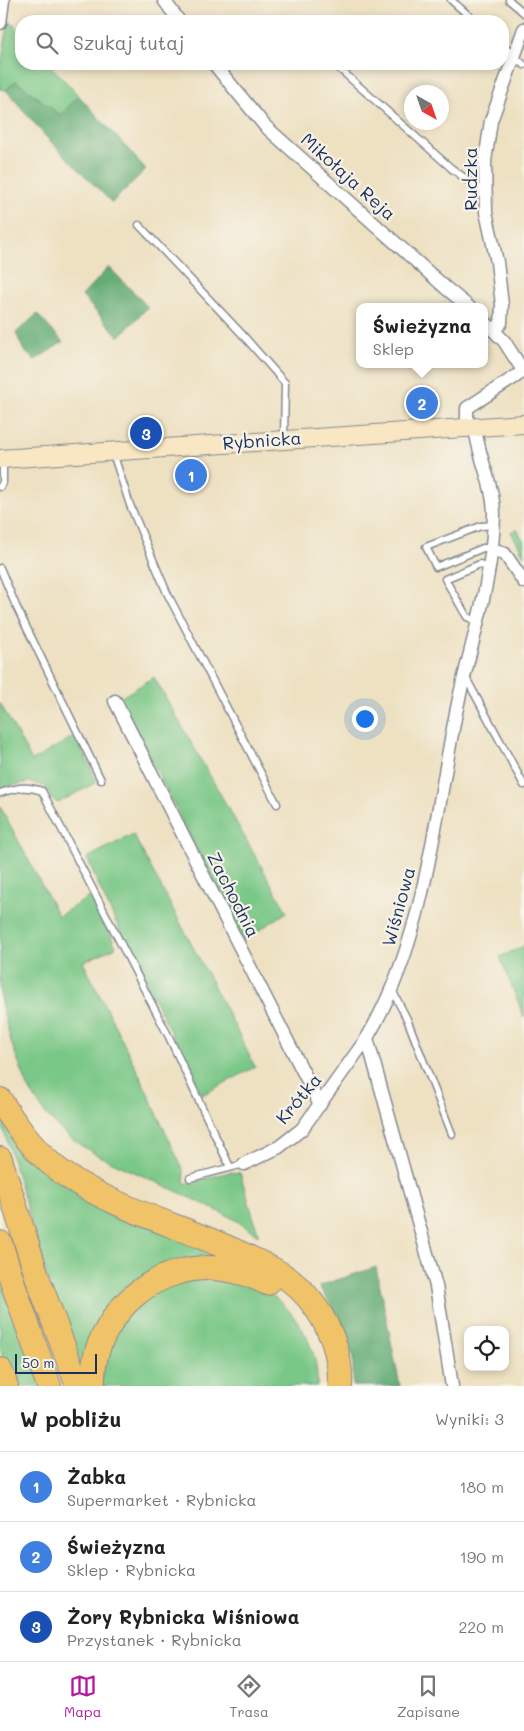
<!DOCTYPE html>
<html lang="pl">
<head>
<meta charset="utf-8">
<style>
  :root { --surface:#fff; --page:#f6f6f6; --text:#222; --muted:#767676; --line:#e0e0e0; --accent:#b5179e }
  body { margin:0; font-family:Mali,sans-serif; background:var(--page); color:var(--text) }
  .controls { position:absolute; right:15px; bottom:15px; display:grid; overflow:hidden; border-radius:10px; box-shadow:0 2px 8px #0003 }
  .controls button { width:45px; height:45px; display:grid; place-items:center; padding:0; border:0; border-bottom:1px solid var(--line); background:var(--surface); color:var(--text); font:25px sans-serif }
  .compass { position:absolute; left:404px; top:85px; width:45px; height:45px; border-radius:50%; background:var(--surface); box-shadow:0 2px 8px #0003; rotate:140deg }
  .scale { position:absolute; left:15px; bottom:12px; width:82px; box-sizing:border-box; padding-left:5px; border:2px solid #1b2f5e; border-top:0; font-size:14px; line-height:18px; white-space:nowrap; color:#1b2f5e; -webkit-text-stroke:4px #f7f3e8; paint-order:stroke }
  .you { position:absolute; left:364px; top:718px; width:18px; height:18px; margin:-12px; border:4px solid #fff; border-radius:50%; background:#1a73e8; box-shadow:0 0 0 8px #1a73e833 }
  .badge { display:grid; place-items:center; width:32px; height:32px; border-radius:50%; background:var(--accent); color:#fff; font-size:16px; font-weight:700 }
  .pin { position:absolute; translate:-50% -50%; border:2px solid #fff; box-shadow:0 1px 5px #0006 }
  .popup { position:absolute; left:356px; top:303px; width:132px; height:65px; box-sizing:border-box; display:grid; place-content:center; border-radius:10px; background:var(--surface); filter:drop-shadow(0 1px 4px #0005); font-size:16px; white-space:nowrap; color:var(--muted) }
  .popup b { font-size:19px; color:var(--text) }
  .popup::after { content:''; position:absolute; left:50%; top:100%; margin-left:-10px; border:10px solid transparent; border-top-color:var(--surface) }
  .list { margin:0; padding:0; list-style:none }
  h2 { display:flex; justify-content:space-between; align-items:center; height:65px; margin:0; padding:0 20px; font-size:21px }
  h2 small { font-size:16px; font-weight:400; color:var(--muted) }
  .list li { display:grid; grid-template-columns:32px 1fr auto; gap:15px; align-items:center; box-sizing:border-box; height:70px; padding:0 20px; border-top:1px solid var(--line) }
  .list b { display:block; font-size:19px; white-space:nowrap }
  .list p { margin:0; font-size:16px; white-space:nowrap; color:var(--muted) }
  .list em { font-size:16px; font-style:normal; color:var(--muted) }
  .icon { flex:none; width:28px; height:28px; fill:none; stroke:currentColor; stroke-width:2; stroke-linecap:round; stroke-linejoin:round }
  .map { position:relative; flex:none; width:524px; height:1386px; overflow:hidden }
  .search { position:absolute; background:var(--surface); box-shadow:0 2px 8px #0003; left:15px; right:15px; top:15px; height:55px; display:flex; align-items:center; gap:12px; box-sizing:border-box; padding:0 18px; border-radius:20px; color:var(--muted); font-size:19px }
  .sheet { height:275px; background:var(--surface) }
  nav { display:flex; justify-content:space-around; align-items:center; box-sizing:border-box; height:70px; border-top:1px solid var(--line); background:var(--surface); font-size:14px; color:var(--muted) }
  nav a { display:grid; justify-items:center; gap:2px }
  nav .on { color:var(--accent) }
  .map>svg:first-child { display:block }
  .green { fill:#7ac887; stroke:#4a7c72 }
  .forest { fill:#63ac74; stroke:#3f6e69 }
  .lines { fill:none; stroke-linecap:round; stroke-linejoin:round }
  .lane-casing { stroke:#848890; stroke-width:9 }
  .street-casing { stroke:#848890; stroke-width:15 }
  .secondary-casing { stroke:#848890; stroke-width:20 }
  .highway-casing { stroke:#848890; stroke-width:26 }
  .lane { stroke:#fff; stroke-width:6 }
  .street { stroke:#fff; stroke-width:12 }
  .secondary { stroke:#f9e7c3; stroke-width:18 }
  .highway { stroke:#f0c369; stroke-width:24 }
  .labels { text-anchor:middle; stroke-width:4.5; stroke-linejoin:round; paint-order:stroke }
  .street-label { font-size:18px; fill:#1b2f5e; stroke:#f7f3e8 }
</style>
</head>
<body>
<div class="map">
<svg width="524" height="1386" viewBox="0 0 524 1386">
  <rect width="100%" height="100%" fill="#f7f3e8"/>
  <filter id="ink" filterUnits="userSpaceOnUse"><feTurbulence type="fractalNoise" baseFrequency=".02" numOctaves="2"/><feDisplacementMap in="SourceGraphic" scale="10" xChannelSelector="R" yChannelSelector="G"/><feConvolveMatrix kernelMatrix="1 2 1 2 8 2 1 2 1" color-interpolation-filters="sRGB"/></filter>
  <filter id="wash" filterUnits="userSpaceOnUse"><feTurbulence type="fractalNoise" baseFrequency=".0096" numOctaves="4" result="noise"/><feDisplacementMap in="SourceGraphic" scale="20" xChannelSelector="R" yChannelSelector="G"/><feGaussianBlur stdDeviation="1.12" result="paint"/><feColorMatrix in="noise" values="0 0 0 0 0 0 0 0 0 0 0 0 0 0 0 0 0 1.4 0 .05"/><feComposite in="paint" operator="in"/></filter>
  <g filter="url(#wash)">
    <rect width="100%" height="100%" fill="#eee1c2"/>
    <g class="green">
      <polygon points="9,20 21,33 21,64 49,64 79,96 60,115 16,81 6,90 0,89 0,70"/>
      <polygon points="517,529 524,542 524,555 511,532"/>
      <polygon points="154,677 287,912 243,941 120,698"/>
      <polygon points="0,703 32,761 76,735 97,782 58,803 51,799 45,786 29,782 0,788"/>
      <polygon points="0,806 58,916 93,895 116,947 83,962 138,1072 183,1170 185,1184 230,1172 240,1173 259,1236 234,1219 189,1197 99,1156 82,1146 65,1134 46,1115 28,1087 11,1042 0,998"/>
      <polygon points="133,834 228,1013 255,1067 202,1095 106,902 87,858"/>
      <polygon points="524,946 524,1017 500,957"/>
      <polygon points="0,1117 10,1132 230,1261 209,1258 181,1259 158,1267 135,1280 121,1292 83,1374 48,1279"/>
      <polygon points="0,1265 43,1386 13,1386 0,1349"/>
      <path d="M211,1275C227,1280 245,1282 260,1288C294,1305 320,1348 317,1386H101L103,1361L124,1316L165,1285Z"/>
    </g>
    <g class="forest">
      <polygon points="16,81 60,115 79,96 146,169 112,203 48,139 6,90"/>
      <polygon points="109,267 148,307 119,337 82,296"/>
      <polygon points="37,314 63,342 35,360 24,351 16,333"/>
      <polygon points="376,1267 400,1386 353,1386 353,1358 340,1321 319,1286"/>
    </g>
  </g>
  <g filter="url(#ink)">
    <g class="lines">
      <defs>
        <g id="lane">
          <polyline points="451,0 475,21"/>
          <polyline points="509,0 524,13"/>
          <polyline points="503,46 524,65"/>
          <polyline points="334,64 451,168 485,193"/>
          <polyline points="139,225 241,333 285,383 284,438"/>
          <polyline points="113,453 130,505 167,593 277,804"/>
          <polyline points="0,487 3,482 3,460"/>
          <polyline points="491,548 483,548 436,567 426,547 481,526 493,525"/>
          <polyline points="0,568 16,606 101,780"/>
          <polyline points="477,621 467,617 445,579 480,564 488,568"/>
          <polyline points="466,678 524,785"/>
          <path d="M0,793C17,788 26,785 42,791L169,1037L230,1167"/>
          <polyline points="392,990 407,1019 452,1134"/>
          <polyline points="190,1178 244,1164"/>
        </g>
        <g id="street">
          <polyline points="164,0 179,21"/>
          <polyline points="0,23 3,0"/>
          <polyline points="214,64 265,126 447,289 469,307"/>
          <polyline points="484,321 504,341 524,372"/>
          <polyline points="494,330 501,323 502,305 497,262 486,212 485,161 491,121 524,29"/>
          <polyline points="467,427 467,408 524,371"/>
          <polyline points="491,548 505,554 524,582"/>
          <polyline points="115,701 320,1105"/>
          <polyline points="244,1164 279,1147 302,1129 367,1038"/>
          <path d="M452,1386L436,1286L367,1038C426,938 434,820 457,708C470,645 493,581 494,515C494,485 478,457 475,427"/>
        </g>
        <polyline id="secondary" points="0,459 524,424"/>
        <g id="highway">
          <path d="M0,1100C18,1129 38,1157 67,1176C119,1210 181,1226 237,1252C253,1259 269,1266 284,1276C319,1300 342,1344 340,1386"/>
          <polyline points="0,1159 38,1279 78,1386"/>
          <polyline points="0,1243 15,1290 49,1386"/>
          <polyline points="0,1370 6,1386"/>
          <path d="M93,1386C92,1366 96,1348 106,1331C137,1272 208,1251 267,1283"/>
        </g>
      </defs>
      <use href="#lane" class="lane-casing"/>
      <use href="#street" class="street-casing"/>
      <use href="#secondary" class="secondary-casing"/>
      <use href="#highway" class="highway-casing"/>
      <use href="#lane" class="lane"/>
      <use href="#street" class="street"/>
      <use href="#secondary" class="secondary"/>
      <use href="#highway" class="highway"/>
    </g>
  </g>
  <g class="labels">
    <g class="street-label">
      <text transform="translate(348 177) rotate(42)" y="6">Mikołaja Reja</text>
      <text transform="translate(471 179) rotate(-90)" y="6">Rudzka</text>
      <text transform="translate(262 441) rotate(-4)" y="6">Rybnicka</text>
      <text transform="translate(233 895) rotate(63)" y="6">Zachodnia</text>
      <text transform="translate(399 907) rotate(-75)" y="6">Wiśniowa</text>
      <text transform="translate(299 1099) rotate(-50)" y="6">Krótka</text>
    </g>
  </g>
</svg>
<div class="controls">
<button><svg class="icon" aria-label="locate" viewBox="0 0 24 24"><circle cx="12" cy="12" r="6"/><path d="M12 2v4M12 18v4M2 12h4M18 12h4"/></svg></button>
</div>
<svg class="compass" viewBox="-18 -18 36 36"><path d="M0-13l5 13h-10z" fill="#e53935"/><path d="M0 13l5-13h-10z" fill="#767676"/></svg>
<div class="scale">50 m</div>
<div class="you"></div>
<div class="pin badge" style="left:191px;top:475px;background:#3f7fe0">1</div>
<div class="pin badge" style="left:422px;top:403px;background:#3f7fe0">2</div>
<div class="popup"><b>Świeżyzna</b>Sklep</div>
<div class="pin badge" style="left:146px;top:433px;background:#1a4fb4">3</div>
<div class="search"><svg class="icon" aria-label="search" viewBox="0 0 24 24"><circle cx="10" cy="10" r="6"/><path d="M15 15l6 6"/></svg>Szukaj tutaj</div>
</div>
<section class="sheet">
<h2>W pobliżu<small>Wyniki: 3</small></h2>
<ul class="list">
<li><span class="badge" style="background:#3f7fe0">1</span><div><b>Żabka</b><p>Supermarket · Rybnicka</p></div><em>180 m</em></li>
<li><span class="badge" style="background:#3f7fe0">2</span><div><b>Świeżyzna</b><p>Sklep · Rybnicka</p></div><em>190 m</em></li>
<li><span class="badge" style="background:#1a4fb4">3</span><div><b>Żory Rybnicka Wiśniowa</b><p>Przystanek · Rybnicka</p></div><em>220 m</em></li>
</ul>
</section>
<nav>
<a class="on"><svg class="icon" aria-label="map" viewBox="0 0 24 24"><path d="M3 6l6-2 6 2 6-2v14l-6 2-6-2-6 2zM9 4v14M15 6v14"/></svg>Mapa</a>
<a><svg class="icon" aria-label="directions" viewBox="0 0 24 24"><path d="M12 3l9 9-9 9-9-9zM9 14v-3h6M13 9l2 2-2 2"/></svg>Trasa</a>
<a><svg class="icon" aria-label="saved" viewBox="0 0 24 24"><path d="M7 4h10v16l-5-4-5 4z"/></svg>Zapisane</a>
</nav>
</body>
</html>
